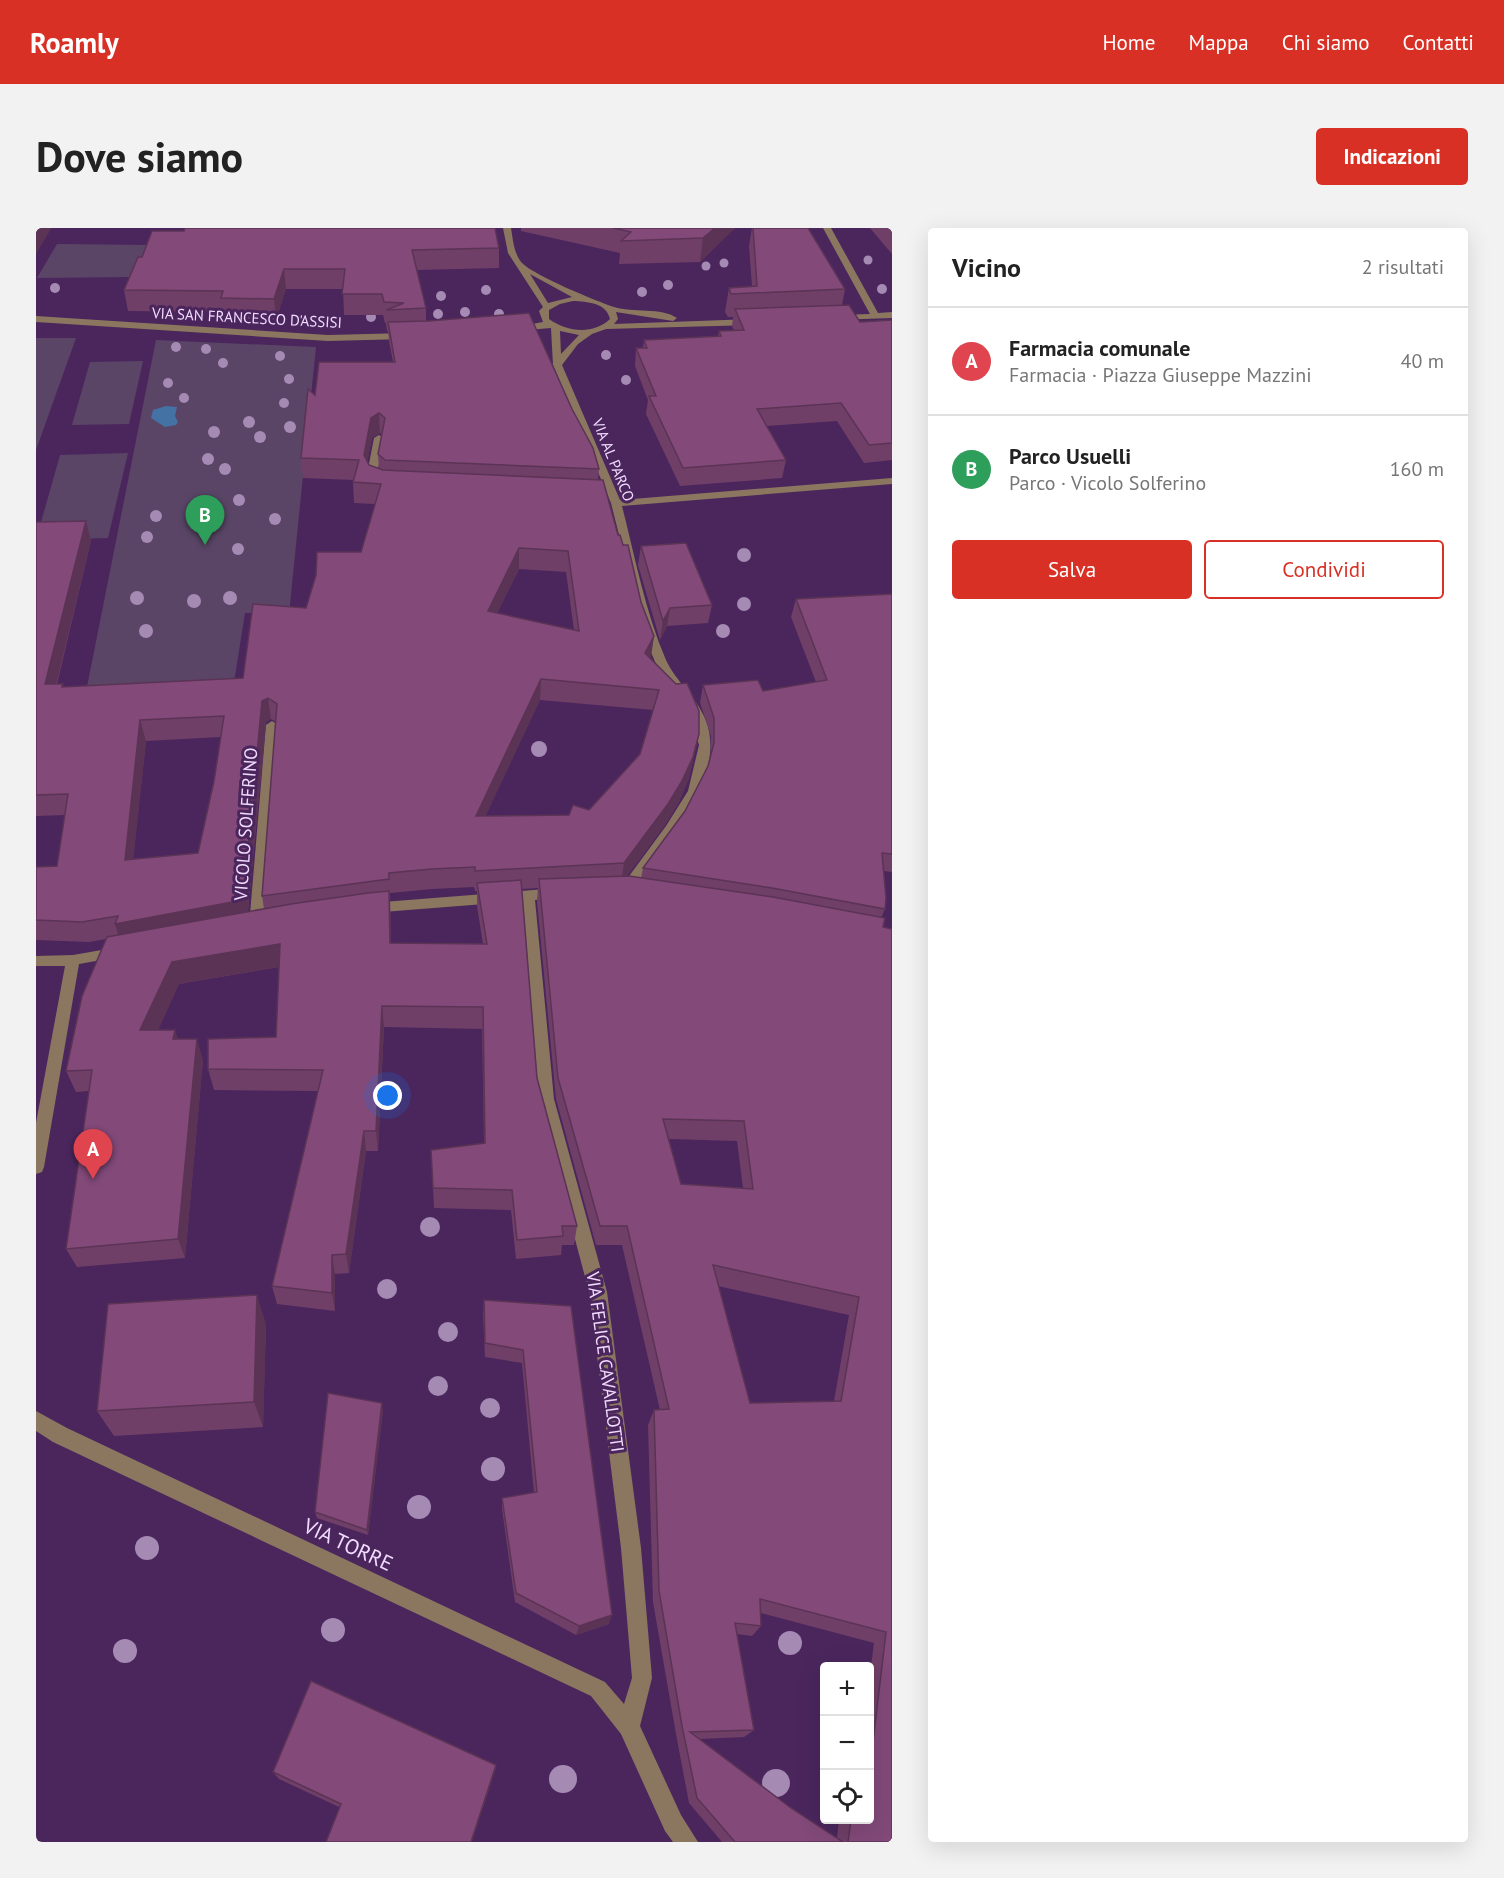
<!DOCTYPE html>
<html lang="it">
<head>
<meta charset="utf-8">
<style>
  :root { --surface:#fff; --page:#f2f2f2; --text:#222; --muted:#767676; --line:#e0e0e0; --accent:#d93025 }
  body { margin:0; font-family:"PT Sans",sans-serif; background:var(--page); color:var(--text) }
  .controls { position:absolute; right:18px; bottom:18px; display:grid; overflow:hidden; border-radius:6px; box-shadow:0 6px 24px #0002 }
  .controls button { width:54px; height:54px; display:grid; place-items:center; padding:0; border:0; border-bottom:2px solid var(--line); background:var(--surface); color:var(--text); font:30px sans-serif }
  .you { position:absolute; left:352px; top:868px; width:21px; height:21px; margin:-15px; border:4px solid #fff; border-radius:50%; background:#1a73e8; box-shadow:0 0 0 9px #1a73e833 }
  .badge { display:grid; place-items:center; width:39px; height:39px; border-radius:50%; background:var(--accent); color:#fff; font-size:20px; font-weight:700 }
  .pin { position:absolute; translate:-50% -50px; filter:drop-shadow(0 2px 3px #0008) }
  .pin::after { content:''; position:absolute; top:32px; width:21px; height:18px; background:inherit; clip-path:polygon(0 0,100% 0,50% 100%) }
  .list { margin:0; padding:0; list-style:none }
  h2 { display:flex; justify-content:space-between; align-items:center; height:78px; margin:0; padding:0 24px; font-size:26px }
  h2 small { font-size:20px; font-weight:400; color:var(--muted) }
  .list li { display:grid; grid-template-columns:39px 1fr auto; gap:18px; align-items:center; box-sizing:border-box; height:108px; padding:0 24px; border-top:2px solid var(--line) }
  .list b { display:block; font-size:22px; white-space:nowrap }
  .list p { margin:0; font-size:20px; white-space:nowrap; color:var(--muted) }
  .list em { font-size:20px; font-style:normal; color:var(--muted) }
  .actions { display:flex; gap:12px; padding:18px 24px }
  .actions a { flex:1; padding:14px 0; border:2px solid var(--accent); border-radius:6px; text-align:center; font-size:21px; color:var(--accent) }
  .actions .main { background:var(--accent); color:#fff }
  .icon { flex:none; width:33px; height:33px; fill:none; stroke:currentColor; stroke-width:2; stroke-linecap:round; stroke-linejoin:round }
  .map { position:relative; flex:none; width:856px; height:1614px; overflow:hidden; border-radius:6px }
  header { display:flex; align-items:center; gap:36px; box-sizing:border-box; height:84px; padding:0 30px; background:var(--accent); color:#fff }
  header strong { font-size:28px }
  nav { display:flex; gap:33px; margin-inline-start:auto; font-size:21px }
  .intro { display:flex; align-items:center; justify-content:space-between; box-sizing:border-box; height:144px; padding:0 36px }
  h1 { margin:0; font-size:42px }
  .button { padding:15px 27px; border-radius:6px; background:var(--accent); color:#fff; font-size:21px; font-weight:700 }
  main { display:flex; gap:36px; padding:0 36px }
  aside { flex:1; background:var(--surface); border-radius:6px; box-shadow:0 6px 24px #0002 }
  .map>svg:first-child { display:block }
  .green { fill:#5a4566 }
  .water { fill:#4572a5 }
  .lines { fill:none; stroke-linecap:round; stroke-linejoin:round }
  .minor { fill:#8b775f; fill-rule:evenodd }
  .tree { fill:#a58ab4 }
  .wall { fill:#703f68; fill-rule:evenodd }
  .shaded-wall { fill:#5b3355 }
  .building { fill:#824979; stroke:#5b3355; stroke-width:1.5; fill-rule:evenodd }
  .labels { text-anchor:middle; stroke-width:6; stroke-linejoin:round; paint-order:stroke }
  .far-street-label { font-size:15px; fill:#f0dbfd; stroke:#4a265d }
  .street-label { font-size:18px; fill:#f0dbfd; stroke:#4a265d }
  .near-street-label { font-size:21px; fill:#f0dbfd; stroke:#4a265d }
</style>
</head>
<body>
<header>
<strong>Roamly</strong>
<nav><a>Home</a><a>Mappa</a><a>Chi siamo</a><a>Contatti</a></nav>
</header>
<div class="intro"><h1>Dove siamo</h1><a class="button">Indicazioni</a></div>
<main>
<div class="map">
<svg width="856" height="1614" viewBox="0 0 856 1614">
  <rect width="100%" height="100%" fill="#4a265d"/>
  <g class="green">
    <polygon points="21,16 117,17 101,49 1,50"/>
    <polygon points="0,110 40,110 0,222"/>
    <polygon points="120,112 280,119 253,386 209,385 196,467 42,504"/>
    <polygon points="107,133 93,196 36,197 54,134"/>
    <polygon points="92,225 72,310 0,312 24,227"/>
  </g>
  <polygon class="water" points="130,178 141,179 139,188 142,194 140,197 129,199 115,190 117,182"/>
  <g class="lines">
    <g class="minor">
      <path d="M467,0H475C477,12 478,26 486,35C499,48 560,73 578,79C597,85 625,79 641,90L637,93L580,84L582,91L578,96L717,91L721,94L717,97L570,101L556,106L542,116L526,137L584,272L856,250V256L586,278C599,329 609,383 630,432C640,454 661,469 670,493C692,550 626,623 595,667H585L583,663L585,659L630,598L652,563L663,517L653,482L620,436L609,410L575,275L517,137L515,100L479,103L475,100L507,94L503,83L507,79L472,25ZM494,46L536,69L512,75ZM537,73C551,74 570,74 574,91C557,107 531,104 513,91V82L524,76ZM524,103L543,107L525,126Z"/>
      <polygon points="787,0 795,0 842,85 856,84 856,90 798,92 798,88 801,87 834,86"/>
      <polygon points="0,88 292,107 371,105 375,108 371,111 292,113 0,94"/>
      <polygon points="343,207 348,210 341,246 349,255 344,258 335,255 331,246 338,210"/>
      <polygon points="236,493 242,497 227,698 220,703 213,698 230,497"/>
      <polygon points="523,660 530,665 528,669 499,672 518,871 571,1064 605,1320 616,1450 604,1498 645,1587 662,1614 637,1614 629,1603 585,1506 555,1468 17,1214 0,1203 0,1183 31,1200 569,1454 588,1476 596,1450 585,1320 553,1064 502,871 486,673 334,685 327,680 334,675"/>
      <polygon points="83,719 90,724 88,728 43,736 8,939 6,944 0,946 0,895 29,738 0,738 0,728 37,727"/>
    </g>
  </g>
  <g class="tree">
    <circle cx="832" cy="32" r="4.5"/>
    <circle cx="688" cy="35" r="4.5"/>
    <circle cx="670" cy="38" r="4.5"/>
    <circle cx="632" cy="57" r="5"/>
    <circle cx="19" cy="60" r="5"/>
    <circle cx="846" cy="61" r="5"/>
    <circle cx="450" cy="62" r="5"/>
    <circle cx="606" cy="64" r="5"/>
    <circle cx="405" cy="68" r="5"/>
    <circle cx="429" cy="84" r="5"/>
    <circle cx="402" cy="86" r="5"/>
    <circle cx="463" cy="86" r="5"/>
    <circle cx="335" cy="89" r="5"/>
    <circle cx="140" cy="119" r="5"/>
    <circle cx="170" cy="121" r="5"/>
    <circle cx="570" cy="127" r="5"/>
    <circle cx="244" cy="128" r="5"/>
    <circle cx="187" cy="135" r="5"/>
    <circle cx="253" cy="151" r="5"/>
    <circle cx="590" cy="152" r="5"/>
    <circle cx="132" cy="155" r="5"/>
    <circle cx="148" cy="170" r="5"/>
    <circle cx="248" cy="175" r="5"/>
    <circle cx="213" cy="194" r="6"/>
    <circle cx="254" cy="199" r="6"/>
    <circle cx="178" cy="204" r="6"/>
    <circle cx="224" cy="209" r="6"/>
    <circle cx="172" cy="231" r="6"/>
    <circle cx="189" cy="241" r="6"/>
    <circle cx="203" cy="272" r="6"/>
    <circle cx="120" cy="288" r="6"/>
    <circle cx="239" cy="291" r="6"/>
    <circle cx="111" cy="309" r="6"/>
    <circle cx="202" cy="321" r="6"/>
    <circle cx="708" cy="327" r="7"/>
    <circle cx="101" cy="370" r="7"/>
    <circle cx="194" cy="370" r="7"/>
    <circle cx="158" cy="373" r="7"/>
    <circle cx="708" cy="376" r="7"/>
    <circle cx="110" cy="403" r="7"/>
    <circle cx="687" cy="403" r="7"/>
    <circle cx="503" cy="521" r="8"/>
    <circle cx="394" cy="999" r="10"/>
    <circle cx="351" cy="1061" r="10"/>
    <circle cx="412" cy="1104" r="10"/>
    <circle cx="402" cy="1158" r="10"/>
    <circle cx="454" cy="1180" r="10"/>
    <circle cx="457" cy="1241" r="12"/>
    <circle cx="383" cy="1279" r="12"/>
    <circle cx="111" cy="1320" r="12"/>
    <circle cx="297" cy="1402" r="12"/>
    <circle cx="754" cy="1415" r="12"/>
    <circle cx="89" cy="1423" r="12"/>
    <circle cx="527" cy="1551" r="14"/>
    <circle cx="740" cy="1555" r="14"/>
  </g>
  <g class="wall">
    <polygon points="485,0 699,0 664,34 583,36 584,25 485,3"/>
    <polygon points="716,0 772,0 809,61 806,77 824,94 856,92 856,232 828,235 801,193 731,198 750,232 746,250 644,258 610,186 612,172 599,138 600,120 607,120 608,112 682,108 683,103 698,102 696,98 697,89 692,89 689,84 693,60 716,58 713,18"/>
    <polygon points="834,0 856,0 856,26"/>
    <path d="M463,20V40L381,42L390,80V93L563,241L562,252L605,374L618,408L614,430L663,506L653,550L643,574L629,597L591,648L605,650L607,640L649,583L672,538L675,529V508L664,475L667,457L727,463L780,454L755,389L760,371L856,366V644L848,643L849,681L845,690L847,699L856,1614H686L653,1575L640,1506L617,1374L612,1197L618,1182H624L586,1017H560L520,871L501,673L502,660L486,661L501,850L541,998L538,1017H526L525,1027L480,1031L475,982L398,980L395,922L448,915L446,801L348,799L342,923H330L313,1045L299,1046V1083L241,1076L236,1058L282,863L178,862L172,841L240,809L243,739L143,756L122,802L142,811L167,832L149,1030L41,1039L30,1021L53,863L40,864L30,843L70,711L53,714L0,712V639L21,638L29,587L0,588V294L50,293L55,313L21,456L28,459L207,450L270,380L325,324L339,276L318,275L317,254L318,252L267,250L265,230L279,167L357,134L353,113L352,103H351L350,95H349L347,87H308L307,61H250L240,92L188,91L187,84L92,83L88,62L106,29ZM344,205L346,207L342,226L343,241L333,237L331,234L336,210ZM483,341L530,344L538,402L461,385ZM504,472L617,482L604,526L553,582L533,587L449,588ZM235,491L240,494L226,668L228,681L212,684L230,494ZM185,509L178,553L162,625L97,631L110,513ZM438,659L439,663H441V678L447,716L355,715L354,665L396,661ZM633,911L701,913L707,960L645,956ZM682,1058L813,1087L798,1173L714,1175ZM725,1385L838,1415L834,1446V1592H803L801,1610L755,1580L664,1511L708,1509L718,1502L701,1406L716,1408L725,1398Z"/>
    <polygon points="605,318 676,377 672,395 631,398 624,412 602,337"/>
    <polygon points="448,1072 535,1078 573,1396 540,1407 479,1374 466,1281 466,1270 498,1265 486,1135 449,1129 447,1086"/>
    <polygon points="230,1096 227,1199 78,1208 61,1183"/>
    <polygon points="347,1182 332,1307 281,1290 279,1284"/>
    <polygon points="460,1537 459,1544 303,1579 243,1551 237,1544"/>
  </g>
  <g class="shaded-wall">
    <polygon points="2,0 15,0 15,1 0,26 0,3"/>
    <polygon points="679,0 699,0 664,34 667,10"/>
    <polygon points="248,41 250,61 240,92 238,71"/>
    <polygon points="343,185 344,205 336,210 329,247 328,227 335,190"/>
    <polygon points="50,293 55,313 15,477 9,456"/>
    <polygon points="483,320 483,341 452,403 452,383"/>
    <polygon points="634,380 631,398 624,412 627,393"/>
    <polygon points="618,408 615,429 606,446 609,425"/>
    <polygon points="505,451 504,472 440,609 440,588"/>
    <polygon points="232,470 235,491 230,494 211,692 85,716 79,696 207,672 226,473"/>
    <polygon points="104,492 110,513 95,653 89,632"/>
    <polygon points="663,506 653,550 643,574 629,597 585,656 588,635"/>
    <polygon points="353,663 354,686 355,737 354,715"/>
    <polygon points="244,716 248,738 143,756 112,824 104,802 136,734"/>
    <polygon points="346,778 348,799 342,923 340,903"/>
    <polygon points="139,802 146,823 137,811"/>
    <polygon points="161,811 167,832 149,1030 142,1011"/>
    <polygon points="328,903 330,923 313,1045 310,1026"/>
    <polygon points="296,1027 299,1046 299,1083 296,1065"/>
    <polygon points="221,1067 230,1096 227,1199 218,1174"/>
    <polygon points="346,1175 347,1182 332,1307 331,1302"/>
    <polygon points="576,1387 573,1396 540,1407 543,1398"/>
    <polygon points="460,1537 459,1544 436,1614 435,1614"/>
  </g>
  <g class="building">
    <polygon points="149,0 459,0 463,20 376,22 390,80 350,82 368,75 348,74 346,66 306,66 309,41 248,41 238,71 185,70 187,63 88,62 102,29 106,29 116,3 148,3"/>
    <polygon points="577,0 679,0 667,10 585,13 595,4"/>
    <polygon points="717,0 772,0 809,61 695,66 693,60 721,58"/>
    <polygon points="813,77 824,94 856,92 856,215 833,217 805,175 721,181 750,232 647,240 613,168 620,168 600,120 611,120 608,112 685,108 683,103 708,102 699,81"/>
    <path d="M493,85L536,181L557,220L563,241L349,232L342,226L349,190L343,185L335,190L328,227L333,237L347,242L567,252L582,307H584L587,317H592L605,374L618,408L609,425L640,456L651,455L663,483V506L657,529L646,553L632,576L588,635L439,643V639L396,641L353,645V651L226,668L241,476L232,470L226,473L207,672L79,696L82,688L46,694L0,692V639L21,638L32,566L0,567V294L50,293L9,456H27L26,459L207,450L217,376L270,380L280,347L281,324H325L345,256L317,254L323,232L265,230L272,161L279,167L283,134H359L352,94L392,93ZM483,320L532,323L543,403L452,383ZM505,451L623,462L604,526L553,582L537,577L533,587L440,588ZM188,488L178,553L162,625L89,632L104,492Z"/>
    <polygon points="650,315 676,377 634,380 627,393 605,318"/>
    <polygon points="856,366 856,626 846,625 850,670 849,681 736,660 607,640 649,583 672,538 678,515 678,490 667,457 722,452 727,463 791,452 760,371"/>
    <path d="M593,648L737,669L849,690L847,699L856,701V1614H812L815,1592H834V1539L850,1404L724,1371L725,1398L699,1395L718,1502L654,1504L755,1580L807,1614H699L661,1570L646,1498L623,1363L618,1182L633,1181L591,998H564L522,850L503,651ZM627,891L708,893L717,961L645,956ZM677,1037L823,1069L805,1173L714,1175Z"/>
    <polygon points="485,652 501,850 541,998 526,998 527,1008 481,1012 476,962 397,960 395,922 449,915 447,779 346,778 340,903 328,903 310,1026 296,1027 296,1065 236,1058 287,842 172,841 172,811 240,809 244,716 136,734 104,802 139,802 137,811 161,811 142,1011 30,1021 56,842 30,843 46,768 71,709 255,676 332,665 353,663 354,715 451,716 441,655"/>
    <polygon points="221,1067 218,1174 61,1183 72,1076"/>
    <polygon points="448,1072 535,1078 576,1387 543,1398 480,1365 466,1270 501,1264 487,1122 449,1115"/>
    <polygon points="292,1165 346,1175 331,1302 279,1284"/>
    <polygon points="275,1453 460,1537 435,1614 290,1614 305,1576 237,1544"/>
  </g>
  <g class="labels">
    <g class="far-street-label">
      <text transform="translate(211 90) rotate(3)" y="5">VIA SAN FRANCESCO D'ASSISI</text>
      <text transform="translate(577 232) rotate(68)" y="5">VIA AL PARCO</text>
    </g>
    <g class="street-label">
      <text transform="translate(210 596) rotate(-86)" y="6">VICOLO SOLFERINO</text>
      <text transform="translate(569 1134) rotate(82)" y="6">VIA FELICE CAVALLOTTI</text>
    </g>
    <g class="near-street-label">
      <text transform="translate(312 1317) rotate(25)" y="7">VIA TORRE</text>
    </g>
  </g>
</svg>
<div class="controls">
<button>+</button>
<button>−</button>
<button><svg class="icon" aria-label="locate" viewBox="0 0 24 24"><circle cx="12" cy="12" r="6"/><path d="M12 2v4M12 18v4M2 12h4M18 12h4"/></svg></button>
</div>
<div class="you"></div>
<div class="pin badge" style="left:57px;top:951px;background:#e0444e">A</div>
<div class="pin badge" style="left:169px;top:317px;background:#2e9e5b">B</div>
</div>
<aside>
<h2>Vicino<small>2 risultati</small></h2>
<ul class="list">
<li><span class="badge" style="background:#e0444e">A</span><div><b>Farmacia comunale</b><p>Farmacia · Piazza Giuseppe Mazzini</p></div><em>40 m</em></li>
<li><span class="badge" style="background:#2e9e5b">B</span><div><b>Parco Usuelli</b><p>Parco · Vicolo Solferino</p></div><em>160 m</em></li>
</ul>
<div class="actions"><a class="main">Salva</a><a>Condividi</a></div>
</aside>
</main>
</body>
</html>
